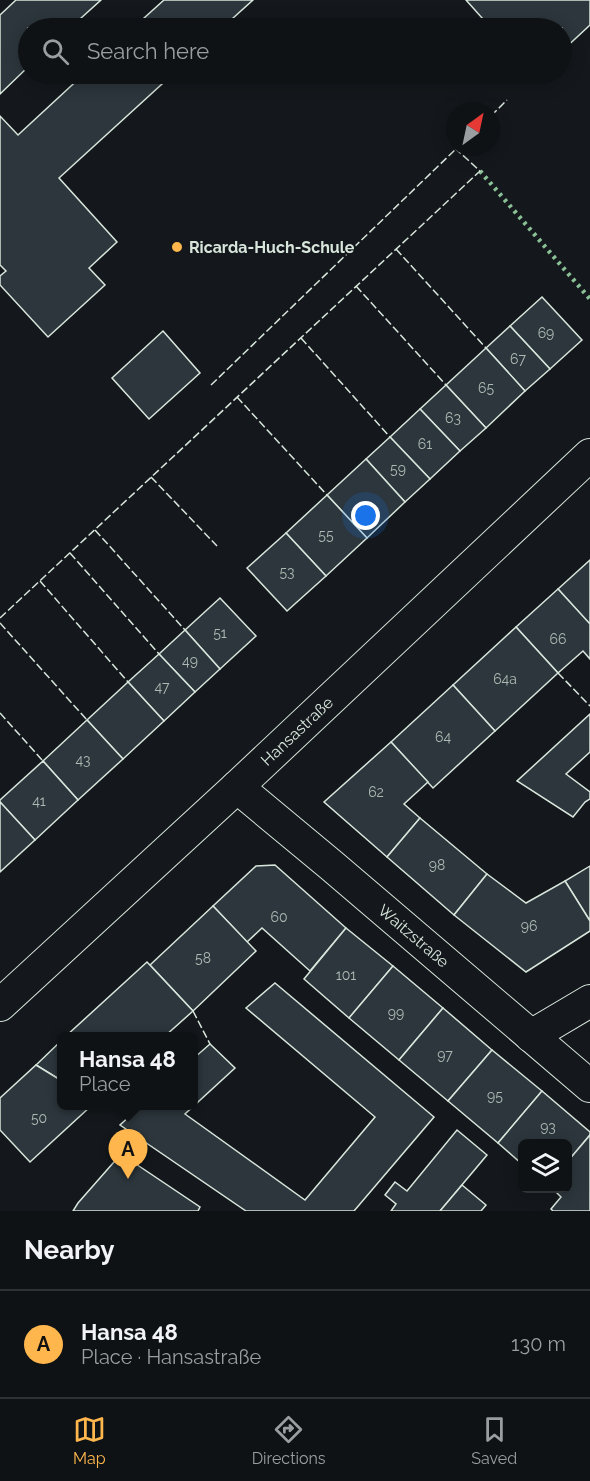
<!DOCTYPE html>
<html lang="en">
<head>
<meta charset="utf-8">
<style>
  :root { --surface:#0f1215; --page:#1d2022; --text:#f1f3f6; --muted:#9b9ea0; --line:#2f3234; --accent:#ffb74d }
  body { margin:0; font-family:Raleway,sans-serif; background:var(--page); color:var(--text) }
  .controls { position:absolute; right:18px; bottom:18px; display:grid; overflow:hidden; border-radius:9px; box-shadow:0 3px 15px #0003 }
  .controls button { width:54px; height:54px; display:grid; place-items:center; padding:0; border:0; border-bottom:2px solid var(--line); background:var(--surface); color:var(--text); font:30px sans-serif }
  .compass { position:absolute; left:446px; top:102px; width:54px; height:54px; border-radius:50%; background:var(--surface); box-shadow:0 3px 15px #0003; rotate:33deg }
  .you { position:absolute; left:366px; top:516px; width:21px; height:21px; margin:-15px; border:4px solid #fff; border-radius:50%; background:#1a73e8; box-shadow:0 0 0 9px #1a73e833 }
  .badge { display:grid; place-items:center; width:39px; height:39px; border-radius:50%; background:var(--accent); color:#111; font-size:20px; font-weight:700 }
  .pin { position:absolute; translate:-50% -50px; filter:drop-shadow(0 2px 3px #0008) }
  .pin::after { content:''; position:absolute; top:32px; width:21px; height:18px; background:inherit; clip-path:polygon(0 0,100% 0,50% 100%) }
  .popup { position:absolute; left:57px; top:1032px; width:141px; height:78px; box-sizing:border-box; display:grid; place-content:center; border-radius:9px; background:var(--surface); filter:drop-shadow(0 2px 4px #0005); font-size:20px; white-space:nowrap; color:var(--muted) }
  .popup b { font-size:22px; color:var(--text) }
  .popup::after { content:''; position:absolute; left:50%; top:100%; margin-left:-12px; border:12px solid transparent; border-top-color:var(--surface) }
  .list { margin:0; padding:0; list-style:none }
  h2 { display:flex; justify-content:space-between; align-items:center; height:78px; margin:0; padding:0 24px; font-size:26px }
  h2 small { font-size:20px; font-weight:400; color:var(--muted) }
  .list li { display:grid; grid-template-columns:39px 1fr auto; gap:18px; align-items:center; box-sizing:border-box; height:108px; padding:0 24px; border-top:2px solid var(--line) }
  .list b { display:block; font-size:22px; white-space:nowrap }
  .list p { margin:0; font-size:20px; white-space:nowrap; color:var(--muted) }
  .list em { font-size:20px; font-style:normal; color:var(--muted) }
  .icon { flex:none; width:33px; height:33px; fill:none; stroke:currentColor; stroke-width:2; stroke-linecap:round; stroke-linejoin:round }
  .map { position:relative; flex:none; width:590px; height:1211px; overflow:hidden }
  .search { position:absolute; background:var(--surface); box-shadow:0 3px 15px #0003; left:18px; right:18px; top:18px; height:66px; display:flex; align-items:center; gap:15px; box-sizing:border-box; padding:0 21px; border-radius:33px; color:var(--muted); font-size:22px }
  .sheet { height:186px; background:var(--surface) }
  nav { display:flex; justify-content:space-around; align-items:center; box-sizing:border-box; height:84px; border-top:2px solid var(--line); background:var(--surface); font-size:16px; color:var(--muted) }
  nav a { display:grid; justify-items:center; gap:3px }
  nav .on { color:var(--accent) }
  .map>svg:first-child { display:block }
  .building { fill:#2c363c; stroke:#d8e6dc; stroke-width:1.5 }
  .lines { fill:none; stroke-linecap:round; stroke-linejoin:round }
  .minor-casing { stroke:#d8e6dc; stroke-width:34 }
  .minor { stroke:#14181c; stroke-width:32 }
  .hedge { stroke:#8ac095; stroke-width:4.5; stroke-dasharray:3 4.5; stroke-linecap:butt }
  .fence { stroke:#d8e6dc; stroke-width:1.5; stroke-dasharray:8 3; stroke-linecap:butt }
  .poi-dot { fill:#ffb74d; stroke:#14181c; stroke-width:2 }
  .labels { text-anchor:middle; stroke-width:4.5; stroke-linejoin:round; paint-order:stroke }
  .number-label { font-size:14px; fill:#adbab4 }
  .poi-label { font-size:16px; font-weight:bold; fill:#d8e6dc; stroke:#14181c; text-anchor:start }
  .street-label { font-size:16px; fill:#d8e6dc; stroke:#14181c }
</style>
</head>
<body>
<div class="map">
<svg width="590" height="1211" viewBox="0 0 590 1211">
  <rect width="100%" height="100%" fill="#14181c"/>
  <g class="building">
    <polygon points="16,0 101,0 70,28 28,28 28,67 0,94 0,15"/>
    <polygon points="164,0 253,0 222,28 133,28"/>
    <polygon points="466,0 590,0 590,25 562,51 562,28 491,28"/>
    <polygon points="84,74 173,74 59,178 117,242 89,268 105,285 48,337 0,285 0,276 6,271 0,265 0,116 18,135"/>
    <polygon points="542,297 582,340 550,369 510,326"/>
    <polygon points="510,326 550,369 525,391 486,348"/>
    <polygon points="163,331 200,373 149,419 112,378"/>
    <polygon points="486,348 525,391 486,428 446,385"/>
    <polygon points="446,385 486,428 460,451 420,409"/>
    <polygon points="420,409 460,451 430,479 390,437"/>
    <polygon points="390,437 430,479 405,502 366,459"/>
    <polygon points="366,459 405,502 367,538 327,495"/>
    <polygon points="327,495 367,538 326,576 286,533"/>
    <polygon points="286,533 326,576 287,611 247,568"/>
    <polygon points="590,560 590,624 558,589"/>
    <polygon points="558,589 590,624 590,659 583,651 558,673 516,627"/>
    <polygon points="220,598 256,636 220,669 185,630"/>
    <polygon points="516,627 558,673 495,731 453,685"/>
    <polygon points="185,630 220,669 195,692 159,654"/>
    <polygon points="159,654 195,692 164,721 128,682"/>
    <polygon points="128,682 164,721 123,759 87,720"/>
    <polygon points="453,685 495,731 433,788 391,742"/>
    <polygon points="590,714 590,752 566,774 590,792 590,799 585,802 573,817 517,781"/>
    <polygon points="87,720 123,759 78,800 43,761"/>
    <polygon points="391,742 428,782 404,804 420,818 387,857 324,802"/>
    <polygon points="43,761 78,800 35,840 0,802 0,800"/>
    <polygon points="0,802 35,840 0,872"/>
    <polygon points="420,818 487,874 454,915 387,857"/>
    <polygon points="275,865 346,928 310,971 262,928 247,942 213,906 256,866"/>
    <polygon points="590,866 590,921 565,881"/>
    <polygon points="487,874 526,903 565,881 590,921 590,931 526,972 454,915"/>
    <polygon points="213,906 256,951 193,1011 150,965"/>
    <polygon points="346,928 393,966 349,1018 304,979"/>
    <polygon points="147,962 193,1011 165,1036 66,1036"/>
    <polygon points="393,966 443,1008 399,1060 349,1018"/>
    <polygon points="275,983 434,1117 354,1211 246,1211 120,1125 141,1106 194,1106 194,1058 210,1044 235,1068 185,1114 305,1200 375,1117 246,1008"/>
    <polygon points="443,1008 492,1050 448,1101 399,1060"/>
    <polygon points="62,1040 62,1081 36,1065"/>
    <polygon points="492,1050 542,1091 498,1143 448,1101"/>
    <polygon points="36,1065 62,1081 62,1106 91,1106 30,1162 0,1130 0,1098"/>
    <polygon points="542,1091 590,1132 590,1135 568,1161 568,1144 522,1144 522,1164 498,1143"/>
    <polygon points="457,1130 487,1155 440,1211 391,1211 396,1204 385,1195 395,1182 407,1191"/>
    <polygon points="590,1135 590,1211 553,1211 551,1209 561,1197 552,1188 568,1188 568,1161"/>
    <polygon points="121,1154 200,1207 198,1211 73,1211 78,1203"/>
    <polygon points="462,1185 486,1205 481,1211 440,1211"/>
  </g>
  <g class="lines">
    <defs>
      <g id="minor">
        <path id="s1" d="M237,787L331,865L590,1086"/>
        <path id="s2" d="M0,1005L237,787L590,455"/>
        <polyline points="531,1036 590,1001"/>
      </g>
    </defs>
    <use href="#minor" class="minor-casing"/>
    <use href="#minor" class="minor"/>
    <polyline class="hedge" points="480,171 590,299"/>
    <g class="fence">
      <polyline points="491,116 507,100"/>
      <polyline points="396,249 486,348"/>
      <polyline points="356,286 446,385"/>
      <polyline points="301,338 390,437"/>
      <polyline points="211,385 458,147"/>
      <polyline points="237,397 327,495"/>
      <polyline points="151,477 217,546"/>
      <polyline points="95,530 185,630"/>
      <polyline points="70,553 159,654"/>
      <polyline points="40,581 128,682"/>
      <polyline points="0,618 480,171 456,149"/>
      <polyline points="0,623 87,720"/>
      <polyline points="558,673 590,706"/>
      <polyline points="0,713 43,761"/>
      <polyline points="193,1011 210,1044"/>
    </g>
  </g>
  <circle class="poi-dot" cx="177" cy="247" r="6"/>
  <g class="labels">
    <g class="number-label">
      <text x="546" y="338">69</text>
      <text x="518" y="364">67</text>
      <text x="486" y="393">65</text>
      <text x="453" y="423">63</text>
      <text x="425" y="449">61</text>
      <text x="398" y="474">59</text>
      <text x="326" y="540">55</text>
      <text x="287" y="577">53</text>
      <text x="220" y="638">51</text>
      <text x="558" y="644">66</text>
      <text x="190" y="666">49</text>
      <text x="505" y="684">64a</text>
      <text x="162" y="692">47</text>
      <text x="443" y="742">64</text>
      <text x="83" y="765">43</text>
      <text x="376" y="797">62</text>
      <text x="39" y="806">41</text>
      <text x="437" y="870">98</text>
      <text x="279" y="922">60</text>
      <text x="529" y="931">96</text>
      <text x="203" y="963">58</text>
      <text x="346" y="980">101</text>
      <text x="396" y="1018">99</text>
      <text x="445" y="1060">97</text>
      <text x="495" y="1101">95</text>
      <text x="39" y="1123">50</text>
      <text x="548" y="1132">93</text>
    </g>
    <g class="poi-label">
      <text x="189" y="253">Ricarda-Huch-Schule</text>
    </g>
    <g class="street-label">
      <text dy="6" stroke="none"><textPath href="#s2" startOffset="404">Hansastraße</textPath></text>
      <text dy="6" stroke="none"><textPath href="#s1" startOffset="231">Waitzstraße</textPath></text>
    </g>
  </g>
</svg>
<div class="controls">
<button><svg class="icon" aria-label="layers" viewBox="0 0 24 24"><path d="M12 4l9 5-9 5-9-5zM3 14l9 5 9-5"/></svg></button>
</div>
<svg class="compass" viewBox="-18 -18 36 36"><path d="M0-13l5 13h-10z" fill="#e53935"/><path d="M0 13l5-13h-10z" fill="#9b9ea0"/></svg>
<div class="you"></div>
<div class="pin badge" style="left:128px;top:1179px">A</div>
<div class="popup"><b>Hansa 48</b>Place</div>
<div class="search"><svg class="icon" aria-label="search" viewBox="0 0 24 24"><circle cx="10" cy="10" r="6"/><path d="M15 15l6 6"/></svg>Search here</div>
</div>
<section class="sheet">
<h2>Nearby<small></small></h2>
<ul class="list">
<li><span class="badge">A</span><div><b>Hansa 48</b><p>Place · Hansastraße</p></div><em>130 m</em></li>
</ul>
</section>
<nav>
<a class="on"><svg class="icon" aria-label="map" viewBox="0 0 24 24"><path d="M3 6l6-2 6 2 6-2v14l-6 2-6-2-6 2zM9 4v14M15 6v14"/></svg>Map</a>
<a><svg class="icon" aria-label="directions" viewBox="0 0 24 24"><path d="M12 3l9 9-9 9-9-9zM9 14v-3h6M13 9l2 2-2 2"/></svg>Directions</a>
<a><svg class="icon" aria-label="saved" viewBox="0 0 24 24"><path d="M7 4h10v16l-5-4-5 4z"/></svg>Saved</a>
</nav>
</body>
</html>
